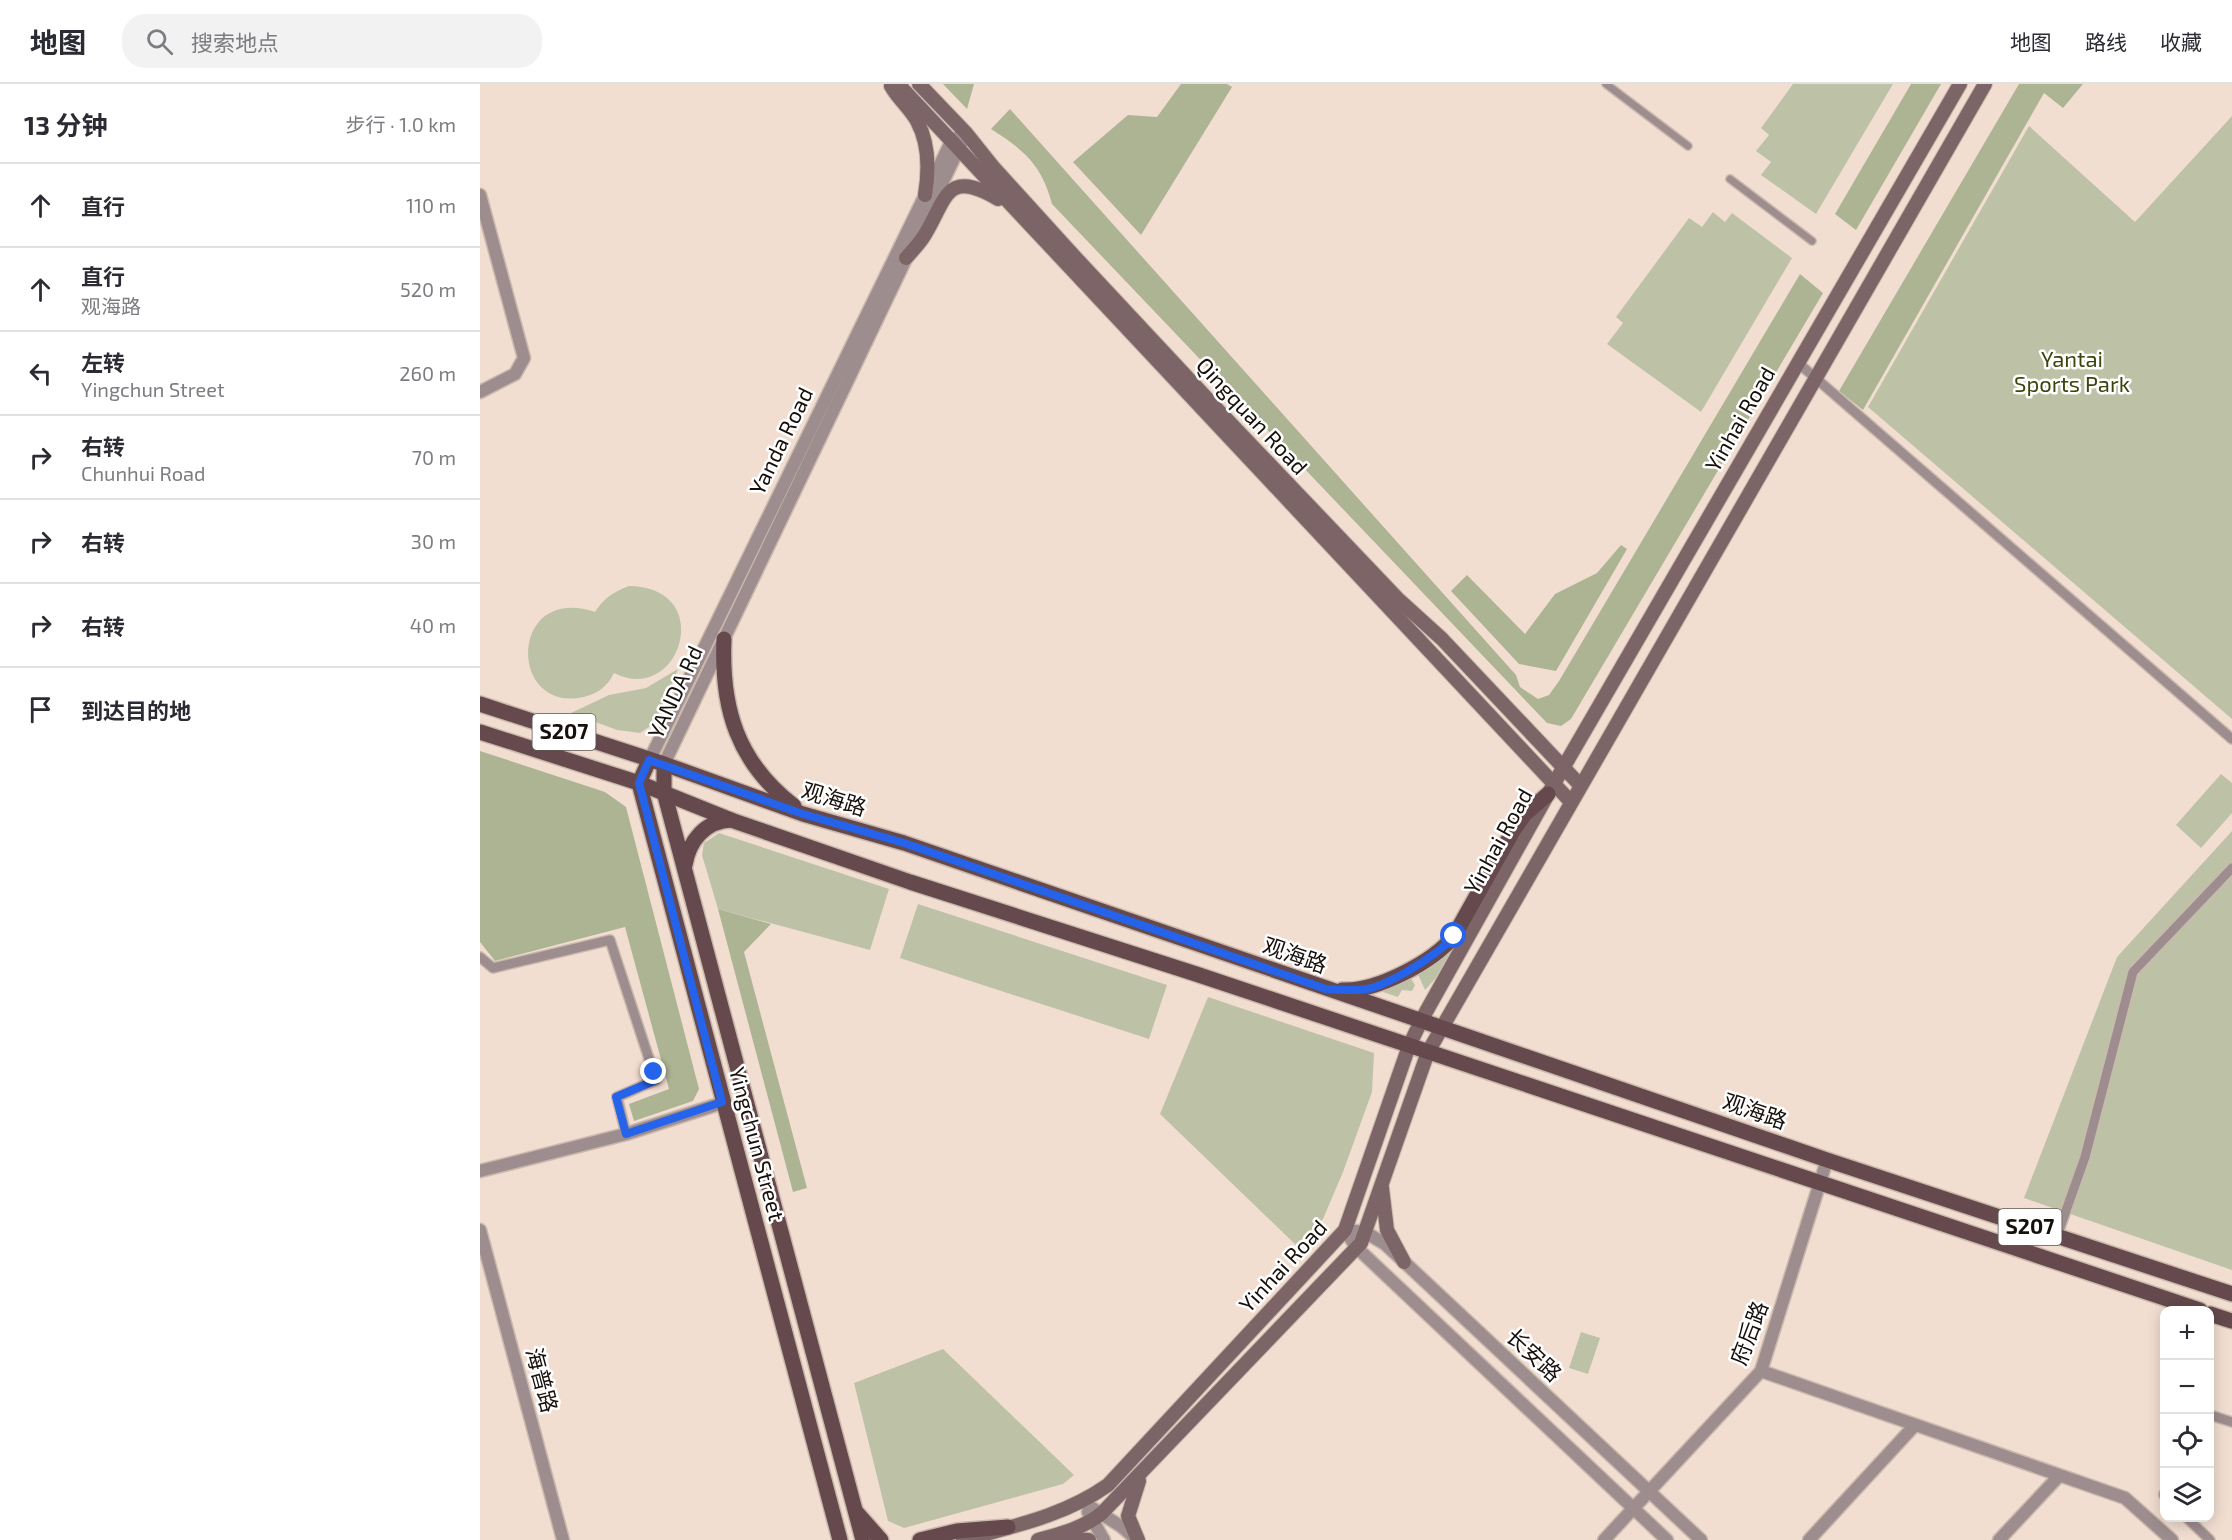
<!DOCTYPE html>
<html lang="zh">
<head>
<meta charset="utf-8">
<style>
  :root { --surface:#fff; --page:#f2f2f3; --text:#2b2b33; --muted:#7c7c81; --line:#e1e1e2 }
  body { margin:0; font-family:"Exo 2","Noto Sans SC",sans-serif; background:var(--page); color:var(--text) }
  .controls { position:absolute; right:18px; bottom:18px; display:grid; overflow:hidden; border-radius:12px; box-shadow:0 3px 15px #0003 }
  .controls button { width:54px; height:54px; display:grid; place-items:center; padding:0; border:0; border-bottom:2px solid var(--line); background:var(--surface); color:var(--text); font:30px sans-serif }
  .stop { position:absolute; width:18px; height:18px; margin:-14px; border:4px solid #2563eb; border-radius:50%; background:#fff }
  .stop.end { background:#2563eb; border-color:#fff; box-shadow:0 2px 6px #0008 }
  .list { margin:0; padding:0; list-style:none }
  h2 { display:flex; justify-content:space-between; align-items:center; height:78px; margin:0; padding:0 24px; font-size:26px }
  h2 small { font-size:20px; font-weight:400; color:var(--muted) }
  .list li { display:grid; grid-template-columns:39px 1fr auto; gap:18px; align-items:center; box-sizing:border-box; height:84px; padding:0 24px; border-top:2px solid var(--line) }
  .list b { display:block; font-size:22px; white-space:nowrap }
  .list p { margin:0; font-size:20px; white-space:nowrap; color:var(--muted) }
  .list em { font-size:20px; font-style:normal; color:var(--muted) }
  .icon { flex:none; width:33px; height:33px; fill:none; stroke:currentColor; stroke-width:2; stroke-linecap:round; stroke-linejoin:round }
  .map { position:relative; flex:none; width:1752px; height:1456px; overflow:hidden }
  header { display:flex; align-items:center; gap:36px; box-sizing:border-box; height:84px; padding:0 30px; background:var(--surface); border-bottom:2px solid var(--line) }
  header strong { font-size:28px }
  nav { display:flex; gap:33px; margin-inline-start:auto; font-size:21px }
  .search { width:420px; height:54px; background:var(--page); display:flex; align-items:center; gap:15px; box-sizing:border-box; padding:0 21px; border-radius:24px; color:var(--muted); font-size:22px }
  main { display:flex }
  aside { flex:1; background:var(--surface) }
  .map>svg:first-child { display:block }
  .green { fill:#bdc2a6 }
  .forest { fill:#adb493 }
  .lines { fill:none; stroke-linecap:round; stroke-linejoin:round }
  .pedestrian-casing { stroke:#cab9ad; stroke-width:10 }
  .minor-casing { stroke:#cab9ad; stroke-width:12 }
  .tertiary-casing { stroke:#cab9ad; stroke-width:15 }
  .secondary-casing { stroke:#cab9ad; stroke-width:16 }
  .primary-casing { stroke:#cab9ad; stroke-width:18 }
  .pedestrian { stroke:#9e8d8f; stroke-width:7 }
  .minor { stroke:#9e8d8f; stroke-width:9 }
  .tertiary { stroke:#9e8d8f; stroke-width:12 }
  .secondary { stroke:#7d6567; stroke-width:14 }
  .primary { stroke:#65494c; stroke-width:15 }
  .route { stroke:#2563eb; stroke-width:8 }
  .labels { text-anchor:middle; stroke-width:5; stroke-linejoin:round; paint-order:stroke }
  .shield { fill:#fff; stroke:#5c5754; stroke-width:1.5 }
  .shield-label { font-size:21px; font-weight:bold; fill:#160f0b }
  .park-label { font-size:22px; fill:#3d440c; stroke:#fff }
  .street-label { font-size:22px; fill:#160f0b; stroke:#fff }
</style>
</head>
<body>
<header>
<strong>地图</strong>
<div class="search"><svg class="icon" aria-label="search" viewBox="0 0 24 24"><circle cx="10" cy="10" r="6"/><path d="M15 15l6 6"/></svg>搜索地点</div>
<nav><a>地图</a><a>路线</a><a>收藏</a></nav>
</header>
<main>
<aside>
<h2>13 分钟<small>步行 · 1.0 km</small></h2>
<ul class="list">
<li><svg class="icon" aria-label="ahead" viewBox="0 0 24 24"><path d="M12 20V5M6 11l6-6 6 6"/></svg><div><b>直行</b></div><em>110 m</em></li>
<li><svg class="icon" aria-label="ahead" viewBox="0 0 24 24"><path d="M12 20V5M6 11l6-6 6 6"/></svg><div><b>直行</b><p>观海路</p></div><em>520 m</em></li>
<li><svg class="icon" aria-label="left" viewBox="0 0 24 24"><path d="M17 20v-9H6M10 6l-5 5 5 5"/></svg><div><b>左转</b><p>Yingchun Street</p></div><em>260 m</em></li>
<li><svg class="icon" aria-label="right" viewBox="0 0 24 24"><path d="M7 20v-9h11M14 6l5 5-5 5"/></svg><div><b>右转</b><p>Chunhui Road</p></div><em>70 m</em></li>
<li><svg class="icon" aria-label="right" viewBox="0 0 24 24"><path d="M7 20v-9h11M14 6l5 5-5 5"/></svg><div><b>右转</b></div><em>30 m</em></li>
<li><svg class="icon" aria-label="right" viewBox="0 0 24 24"><path d="M7 20v-9h11M14 6l5 5-5 5"/></svg><div><b>右转</b></div><em>40 m</em></li>
<li><svg class="icon" aria-label="arrive" viewBox="0 0 24 24"><path d="M6 21V4h12l-3 4 3 4H6"/></svg><div><b>到达目的地</b></div></li>
</ul>
</aside>
<div class="map">
<svg width="1752" height="1456" viewBox="0 0 1752 1456">
  <rect width="100%" height="100%" fill="#f2ded1"/>
  <g class="green">
    <polygon points="1313,0 1413,0 1336,130 1281,91 1291,78 1276,67 1289,51 1281,44"/>
    <polygon points="1752,32 1752,635 1388,323 1549,42 1655,138"/>
    <polygon points="1233,128 1245,138 1252,129 1312,174 1221,328 1127,260 1143,239 1136,233 1209,134 1222,143"/>
    <path d="M149,502C238,503 200,623 134,589C127,604 114,612 98,614C28,624 30,500 115,528C124,514 133,508 149,502Z"/>
    <polygon points="198,585 175,639 160,649 137,646 91,629 129,611 166,604"/>
    <polygon points="1741,690 1752,699 1752,729 1721,764 1696,741"/>
    <polygon points="1752,747 1752,1186 1544,1114 1637,873"/>
    <polygon points="239,749 409,805 390,866 238,825 222,771 224,759"/>
    <polygon points="1036,756 955,895 945,906 937,888 960,871"/>
    <polygon points="438,820 687,901 669,955 420,874"/>
    <polygon points="929,891 935,901 932,907 922,906 918,913 903,908"/>
    <polygon points="728,913 894,969 892,1008 863,1088 843,1135 818,1163 680,1030"/>
    <polygon points="1101,1248 1120,1254 1108,1290 1089,1284"/>
    <polygon points="463,1265 594,1391 583,1400 424,1444 408,1437 374,1299"/>
  </g>
  <g class="forest">
    <polygon points="463,0 494,0 487,25"/>
    <polygon points="701,0 747,0 752,3 661,151 593,78 648,31 677,33"/>
    <polygon points="1431,0 1461,0 1376,146 1355,130"/>
    <polygon points="1539,0 1603,0 1583,24 1564,9 1383,326 1359,307"/>
    <path d="M530,25L1036,591L1040,603L1058,615L1069,611L1079,597L1320,190L1343,209L1091,635L1081,642L1067,639L572,120C562,81 544,66 511,45Z"/>
    <polygon points="1141,461 1147,465 1076,587 1039,580 971,507 987,491 1045,550 1075,510 1117,489"/>
    <polygon points="0,667 125,708 146,723 219,1005 213,1017 154,1037 149,1020 189,1005 145,843 15,877 0,858"/>
    <polygon points="238,825 291,840 264,868 327,1104 313,1108"/>
  </g>
  <g class="lines">
    <defs>
      <g id="pedestrian">
        <polyline points="1126,0 1208,62"/>
        <polyline points="1250,95 1332,157"/>
      </g>
      <g id="minor">
        <polyline points="1317,278 1752,655"/>
        <polyline points="0,873 13,884 130,856 176,996 137,1013 146,1050"/>
        <polyline points="1577,1152 1605,1073 1653,888 1752,784"/>
        <polyline points="1730,1331 1752,1338"/>
        <polyline points="1684,1410 1684,1411"/>
        <polyline points="1707,1434 1730,1456"/>
      </g>
      <g id="tertiary">
        <polyline points="0,111 44,274 35,290 0,308"/>
        <polyline points="169,677 472,56 486,49"/>
        <polyline points="184,680 482,58"/>
        <polyline points="0,1087 146,1050 242,1019"/>
        <polyline points="0,1146 83,1456"/>
        <polyline points="865,1146 885,1148 905,1160 1221,1456"/>
        <polyline points="865,1146 876,1163 1187,1456"/>
        <polyline points="1281,1287 1645,1414 1692,1456"/>
        <polyline points="603,1418 642,1443 657,1456"/>
        <polyline points="608,1428 624,1456"/>
        <polyline points="1124,1456 1281,1287 1347,1076"/>
        <polyline points="1329,1456 1435,1341"/>
        <polyline points="1519,1456 1579,1392"/>
      </g>
      <g id="secondary">
        <polyline points="418,0 1091,718"/>
        <polyline points="439,0 486,49 514,84 593,171 734,322 919,516 962,555 1100,701"/>
        <path d="M411,2C418,15 430,24 437,37C449,59 449,87 445,111"/>
        <path d="M426,174C432,167 439,160 444,152C467,115 465,84 518,115"/>
        <polyline points="902,1104 907,1146 924,1178"/>
        <polyline points="580,1454 609,1456"/>
        <path d="M483,1456C534,1442 584,1432 628,1401L865,1146L929,962L942,935L1068,710L1480,0"/>
        <path d="M558,1456C580,1450 604,1444 622,1429L881,1159L948,968L1505,0"/>
        <polyline points="658,1456 648,1432 659,1397"/>
      </g>
      <g id="primary">
        <path d="M244,555C241,624 257,678 314,722"/>
        <polyline points="0,620 184,680 323,730 424,759 1347,1076 1752,1210"/>
        <polyline points="0,648 159,699 251,736 430,798 716,890 1720,1226"/>
        <polyline points="169,677 159,699 360,1456"/>
        <polyline points="184,680 184,708 383,1456"/>
        <path d="M205,781C209,757 225,737 251,736"/>
        <path d="M862,906C896,908 953,878 974,852L1033,747L1045,730L1068,710"/>
        <polyline points="1730,1230 1752,1237"/>
        <polyline points="377,1429 401,1456"/>
        <polyline points="440,1456 477,1447 528,1443"/>
      </g>
    </defs>
    <use href="#pedestrian" class="pedestrian-casing"/>
    <use href="#minor" class="minor-casing"/>
    <use href="#tertiary" class="tertiary-casing"/>
    <use href="#secondary" class="secondary-casing"/>
    <use href="#primary" class="primary-casing"/>
    <use href="#pedestrian" class="pedestrian"/>
    <use href="#minor" class="minor"/>
    <use href="#tertiary" class="tertiary"/>
    <use href="#secondary" class="secondary"/>
    <use href="#primary" class="primary"/>
  </g>
  <g class="lines">
    <path class="route" d="M174,988L176,996L136,1013L146,1050L242,1018L159,699L169,676L323,730L424,759L846,905C860,906 873,907 887,905C911,900 959,870 974,852"/>
  </g>
  <g class="labels">
    <g class="shield">
      <rect x="52.5" y="630" width="63" height="36" rx="4.5"/>
      <rect x="1518.5" y="1125" width="63" height="36" rx="4.5"/>
    </g>
    <g class="shield-label">
      <text x="84" y="655">S207</text>
      <text x="1550" y="1150">S207</text>
    </g>
    <g class="park-label">
      <text x="1592" y="283">Yantai<tspan x="1592" dy="25">Sports Park</tspan></text>
    </g>
    <g class="street-label">
      <text transform="translate(772 332) rotate(47)" y="8">Qingquan Road</text>
      <text transform="translate(1260 335) rotate(-60)" y="8">Yinhai Road</text>
      <text transform="translate(301 357) rotate(-64)" y="8">Yanda Road</text>
      <text transform="translate(195 608) rotate(-65)" y="8">YANDA Rd</text>
      <text transform="translate(354 715) rotate(17)" y="8">观海路</text>
      <text transform="translate(1018 757) rotate(-61)" y="8">Yinhai Road</text>
      <text transform="translate(815 871) rotate(19)" y="8">观海路</text>
      <text transform="translate(1275 1027) rotate(19)" y="8">观海路</text>
      <text transform="translate(277 1060) rotate(75)" y="8">Yingchun Street</text>
      <text transform="translate(803 1182) rotate(-47)" y="8">Yinhai Road</text>
      <text transform="translate(1269 1249) rotate(-69)" y="8">府后路</text>
      <text transform="translate(1054 1271) rotate(43)" y="8">长安路</text>
      <text transform="translate(62 1296) rotate(75)" y="8">海普路</text>
    </g>
  </g>
</svg>
<div class="controls">
<button>+</button>
<button>−</button>
<button><svg class="icon" aria-label="locate" viewBox="0 0 24 24"><circle cx="12" cy="12" r="6"/><path d="M12 2v4M12 18v4M2 12h4M18 12h4"/></svg></button>
<button><svg class="icon" aria-label="layers" viewBox="0 0 24 24"><path d="M12 4l9 5-9 5-9-5zM3 14l9 5 9-5"/></svg></button>
</div>
<div class="stop" style="left:974px;top:852px"></div>
<div class="stop end" style="left:174px;top:988px"></div>
</div>
</main>
</body>
</html>
